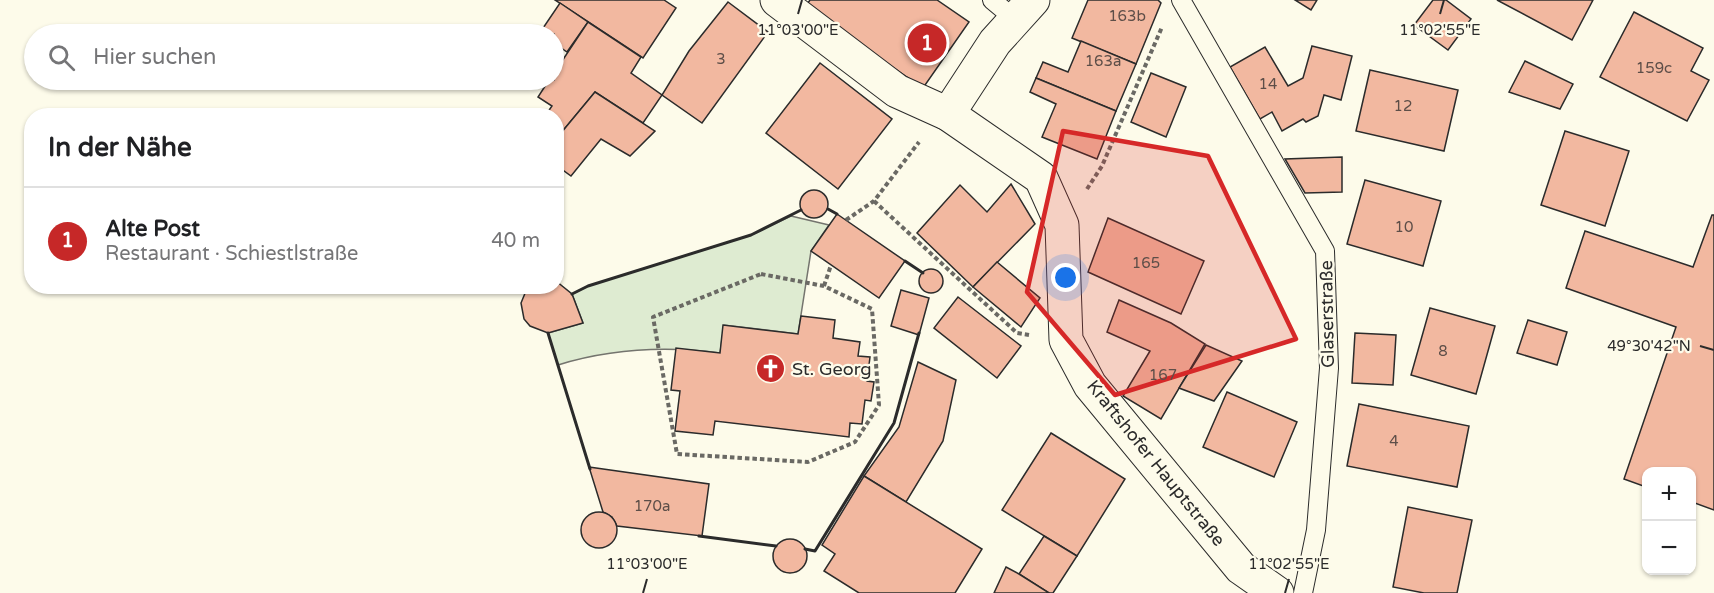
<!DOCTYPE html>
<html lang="de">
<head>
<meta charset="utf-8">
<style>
  :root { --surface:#fff; --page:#f2f2f2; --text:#202124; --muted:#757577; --line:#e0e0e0; --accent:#c62828 }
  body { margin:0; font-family:"Varela Round",sans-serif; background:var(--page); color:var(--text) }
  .controls { position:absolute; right:18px; bottom:18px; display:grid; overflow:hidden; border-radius:12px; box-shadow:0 2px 4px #0004 }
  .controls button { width:54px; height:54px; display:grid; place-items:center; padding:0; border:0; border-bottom:2px solid var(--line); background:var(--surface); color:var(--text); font:30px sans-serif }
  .you { position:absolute; left:1066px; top:278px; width:21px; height:21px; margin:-15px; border:4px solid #fff; border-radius:50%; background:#1a73e8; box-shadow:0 0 0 9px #1a73e833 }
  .badge { display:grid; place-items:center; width:39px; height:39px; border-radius:50%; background:var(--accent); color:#fff; font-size:20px; font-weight:700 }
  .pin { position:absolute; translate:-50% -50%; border:3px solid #fff; box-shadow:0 2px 6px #0006 }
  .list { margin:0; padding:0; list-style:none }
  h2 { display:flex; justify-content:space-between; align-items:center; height:78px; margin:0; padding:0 24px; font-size:26px }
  h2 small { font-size:20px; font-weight:400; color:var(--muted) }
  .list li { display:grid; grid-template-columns:39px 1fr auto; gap:18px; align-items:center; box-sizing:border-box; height:108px; padding:0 24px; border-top:2px solid var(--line) }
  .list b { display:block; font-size:22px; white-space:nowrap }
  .list p { margin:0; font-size:20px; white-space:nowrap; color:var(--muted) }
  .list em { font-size:20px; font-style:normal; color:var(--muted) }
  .icon { flex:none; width:33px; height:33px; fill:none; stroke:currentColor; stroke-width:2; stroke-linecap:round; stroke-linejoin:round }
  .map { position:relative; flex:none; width:1714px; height:593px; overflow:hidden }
  .search { position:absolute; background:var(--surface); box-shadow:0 2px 4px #0004; left:24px; top:24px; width:540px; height:66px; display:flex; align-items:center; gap:15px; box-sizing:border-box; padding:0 21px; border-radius:33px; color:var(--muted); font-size:22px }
  .panel { position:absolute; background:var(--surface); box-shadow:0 2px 4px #0004; left:24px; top:108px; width:540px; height:186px; border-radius:24px }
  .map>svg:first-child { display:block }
  .green { fill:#deebd1; stroke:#74746e; stroke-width:1.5 }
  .building { fill:#f2b8a0; stroke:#2b2b2b; stroke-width:1.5 }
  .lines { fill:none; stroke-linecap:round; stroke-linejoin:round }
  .service-casing { stroke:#2b2b2b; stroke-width:20 }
  .minor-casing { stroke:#2b2b2b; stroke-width:35 }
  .path { stroke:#6a6964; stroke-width:4; stroke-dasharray:4.5 3; stroke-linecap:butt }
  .service { stroke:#fdfbea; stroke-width:18 }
  .minor { stroke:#fdfbea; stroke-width:33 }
  .wall { stroke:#2b2b2b; stroke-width:3 }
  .marked { fill:#d62828; fill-opacity:0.2; stroke:#d62828; stroke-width:4.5; stroke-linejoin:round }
  .ticks { fill:none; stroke:#2b2b2b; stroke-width:2 }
  .labels { text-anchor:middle; stroke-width:4.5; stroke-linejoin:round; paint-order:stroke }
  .number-label { font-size:15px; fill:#5d4e48 }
  .street-label { font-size:18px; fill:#2b2b2b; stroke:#fdfbea }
  .poi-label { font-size:18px; fill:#2b2b2b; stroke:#fdfbea; text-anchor:start }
  .ticks-label { font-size:15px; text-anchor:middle; fill:#2b2b2b; stroke:#fdfbea; stroke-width:4.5; stroke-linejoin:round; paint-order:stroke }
</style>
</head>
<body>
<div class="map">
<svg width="1714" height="593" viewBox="0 0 1714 593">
  <rect width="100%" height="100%" fill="#fdfbea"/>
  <path class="green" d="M791,216L829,225L811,251L798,334L724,325L720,353C666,346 610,349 558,365L548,333L583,323L572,294L588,286L751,235Z"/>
  <g class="building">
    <polygon points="555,0 664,0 676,8 643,58"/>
    <polygon points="810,0 937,0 969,22 923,88 805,7"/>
    <polygon points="1088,0 1158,0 1161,3 1136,64 1072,38"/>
    <polygon points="1295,0 1317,0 1311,10"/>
    <polygon points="1433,0 1446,0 1471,19 1448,50 1414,25"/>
    <polygon points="1497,0 1593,0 1572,40"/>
    <polygon points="728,2 768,32 702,123 662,95 689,51"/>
    <polygon points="560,3 588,22 567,52 554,43 554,34 539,34"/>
    <polygon points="1634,12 1703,48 1691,71 1709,80 1687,121 1600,77"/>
    <polygon points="588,22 641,57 631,73 662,95 643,123 595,92 556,139 556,116 545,116 552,106 538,97 549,80 554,80 554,73"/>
    <polygon points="1081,41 1136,64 1116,111 1036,78 1043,62 1068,72"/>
    <polygon points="1312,46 1352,56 1341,100 1324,95 1318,116 1306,122 1303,119 1282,131 1272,112 1260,119 1230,67 1265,47 1288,86 1303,78"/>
    <polygon points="1525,61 1573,84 1560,109 1509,92"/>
    <polygon points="820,63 892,119 838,189 766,133"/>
    <polygon points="1370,70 1458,90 1444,151 1356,131"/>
    <polygon points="1151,73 1186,87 1166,137 1131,122"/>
    <polygon points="1036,78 1116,111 1097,159 1042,137 1056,104 1030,92"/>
    <polygon points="595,92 655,131 630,156 601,139 571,176 556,165 556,139"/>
    <polygon points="1565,131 1629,151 1605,226 1541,205"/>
    <polygon points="1342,157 1342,192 1305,193 1285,159"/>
    <polygon points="1365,180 1441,201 1423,266 1347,244"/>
    <polygon points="1011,184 1035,224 973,287 917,233 960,185 987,212"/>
    <circle cx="814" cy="204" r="14"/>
    <polygon points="837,214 905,261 879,298 811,251"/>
    <polygon points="1712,215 1714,215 1714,510 1692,502 1692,472 1646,472 1646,487 1624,479 1676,327 1566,288 1585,231 1693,267"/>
    <polygon points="1108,218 1204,261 1181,314 1088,272"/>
    <polygon points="997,262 1040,298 1021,327 973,287"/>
    <circle cx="931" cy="281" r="12"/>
    <polygon points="556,281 572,294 583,323 548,333 530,326 524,319 521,303 528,286 556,286"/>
    <polygon points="901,290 929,298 919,335 891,326"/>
    <polygon points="958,297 1021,346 997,378 934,328"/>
    <polygon points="1119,300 1171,323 1205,344 1161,419 1123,396 1150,351 1107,332"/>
    <polygon points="1430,308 1495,326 1476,394 1411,375"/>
    <polygon points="801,316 835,320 833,338 860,342 858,356 870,357 867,381 874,382 871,401 865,400 862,424 850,423 849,437 715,421 713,435 675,431 680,391 671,390 676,348 720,353 723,325 798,334"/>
    <polygon points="1528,320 1567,332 1557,365 1517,353"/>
    <polygon points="1355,333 1396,335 1393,385 1352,383"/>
    <polygon points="1206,345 1242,361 1214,401 1179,388"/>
    <polygon points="918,362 956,380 943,441 906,502 864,476 899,427"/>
    <polygon points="1227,392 1297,422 1274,477 1203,447"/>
    <polygon points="1359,404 1469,426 1457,487 1347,466"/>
    <polygon points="1051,433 1125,479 1077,556 1002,510"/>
    <polygon points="589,467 709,484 702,536 617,526 612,517 603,512"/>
    <polygon points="864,476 982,549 955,593 859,593 824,571 835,554 822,545"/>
    <polygon points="1408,507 1472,520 1457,593 1424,593 1393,587"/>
    <circle cx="599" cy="530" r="18"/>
    <polygon points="1044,536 1077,556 1053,593 1049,593 1019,574"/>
    <circle cx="790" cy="556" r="17"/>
    <polygon points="1006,567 1019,574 1049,593 994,593"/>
  </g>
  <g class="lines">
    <defs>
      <g id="service">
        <polyline points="992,0 1016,20"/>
        <polyline points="1181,0 1325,251 1329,368 1316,530 1303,593"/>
      </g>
      <g id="minor">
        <polyline points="777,0 897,91 948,114 1041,178 1062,225 1066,340 1090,385 1241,568 1277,593"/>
        <polyline points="948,114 995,42 1033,0"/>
      </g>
    </defs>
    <use href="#service" class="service-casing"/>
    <use href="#minor" class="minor-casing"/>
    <g class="path">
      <polyline points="1087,189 1102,166 1162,27"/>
      <polyline points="874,201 1017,333 1029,335"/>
      <polyline points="846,220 874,201 919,142"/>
      <polygon points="761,274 824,286 872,309 879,405 855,442 808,462 677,454 653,317"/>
      <polyline points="824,286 831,265"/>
    </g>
    <use href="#service" class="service"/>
    <use href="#minor" class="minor"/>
    <g class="wall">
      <polyline points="828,209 837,214"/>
      <polyline points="905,261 923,273"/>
      <polyline points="572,294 588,286 751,235 801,210"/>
      <polyline points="548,333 590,469"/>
      <polyline points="699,536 776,546"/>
      <polyline points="805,549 815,551 894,423 919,333"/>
    </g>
  </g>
  <path class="marked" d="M1063,131L1208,156L1296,339L1115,395L1027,292Z"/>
  <path class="ticks" d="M798,14L802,0M1440,14L1444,0M1700,346L1714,350M643,593L647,579M1285,593L1289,579"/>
  <defs>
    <symbol id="church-disc" viewBox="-11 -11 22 22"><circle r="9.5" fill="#c62828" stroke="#fdfbea"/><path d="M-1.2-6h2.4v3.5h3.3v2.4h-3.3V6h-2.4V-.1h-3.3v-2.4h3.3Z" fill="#fff"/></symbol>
  </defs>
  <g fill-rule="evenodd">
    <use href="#church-disc" x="754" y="352" width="33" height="33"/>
  </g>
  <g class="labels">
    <g class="number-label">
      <text x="1127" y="21">163b</text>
      <text x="721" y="64">3</text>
      <text x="1103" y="66">163a</text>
      <text x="1654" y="73">159c</text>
      <text x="1268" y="89">14</text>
      <text x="1403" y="111">12</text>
      <text x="1404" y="232">10</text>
      <text x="1146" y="268">165</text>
      <text x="1443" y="356">8</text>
      <text x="1163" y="380">167</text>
      <text x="1394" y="446">4</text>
      <text x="652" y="511">170a</text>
    </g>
    <g class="street-label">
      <text transform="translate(1327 314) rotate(-91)" y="6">Glaserstraße</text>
      <text transform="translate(1156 463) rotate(51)" y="6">Kraftshofer Hauptstraße</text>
    </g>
    <g class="poi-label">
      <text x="792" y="375">St. Georg</text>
    </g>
  </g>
  <g class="ticks-label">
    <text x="798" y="35">11°03'00"E</text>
    <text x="1440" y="35">11°02'55"E</text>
    <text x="1649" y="351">49°30'42"N</text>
    <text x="647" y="569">11°03'00"E</text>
    <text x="1289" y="569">11°02'55"E</text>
  </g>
</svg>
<div class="controls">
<button>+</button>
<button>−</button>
</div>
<div class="you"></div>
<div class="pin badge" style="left:927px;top:43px">1</div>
<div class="search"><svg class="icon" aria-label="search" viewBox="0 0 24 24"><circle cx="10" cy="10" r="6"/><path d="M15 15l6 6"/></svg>Hier suchen</div>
<section class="panel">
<h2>In der Nähe<small></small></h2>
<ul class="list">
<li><span class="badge">1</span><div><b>Alte Post</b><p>Restaurant · Schiestlstraße</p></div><em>40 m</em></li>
</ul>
</section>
</div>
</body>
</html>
